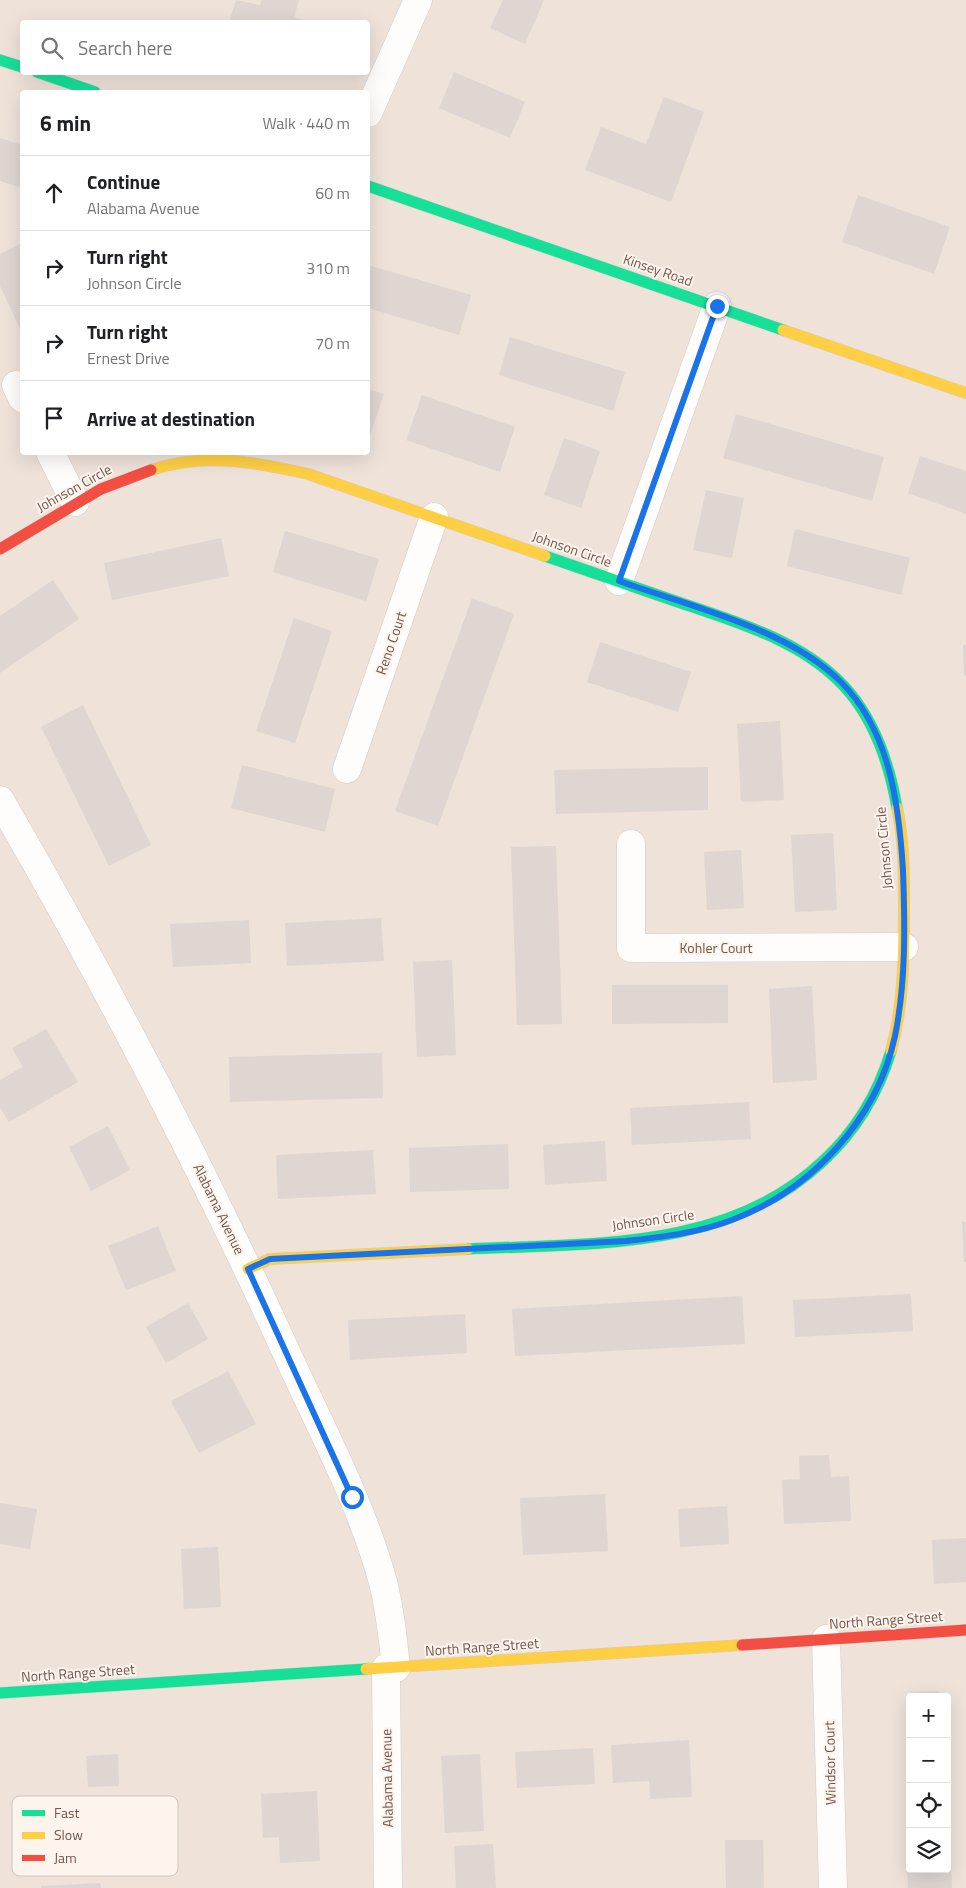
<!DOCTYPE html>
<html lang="en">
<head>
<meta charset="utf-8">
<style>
  :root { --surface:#fff; --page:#f2f2f2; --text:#202124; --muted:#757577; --line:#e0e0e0 }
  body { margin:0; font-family:"Titillium Web",sans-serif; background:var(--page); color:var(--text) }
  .controls { position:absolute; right:15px; bottom:15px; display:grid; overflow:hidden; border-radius:5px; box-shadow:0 5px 20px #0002 }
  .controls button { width:45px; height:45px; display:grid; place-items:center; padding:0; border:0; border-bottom:1px solid var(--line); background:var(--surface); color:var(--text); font:25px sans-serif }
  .stop { position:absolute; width:15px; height:15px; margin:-11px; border:4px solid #1a73e8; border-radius:50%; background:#fff }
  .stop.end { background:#1a73e8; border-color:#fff; box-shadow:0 1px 5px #0008 }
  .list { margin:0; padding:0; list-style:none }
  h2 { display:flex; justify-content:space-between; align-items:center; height:65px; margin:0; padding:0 20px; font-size:21px }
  h2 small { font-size:16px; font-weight:400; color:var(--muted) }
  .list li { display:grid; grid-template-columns:32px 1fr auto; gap:15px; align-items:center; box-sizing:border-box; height:75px; padding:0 20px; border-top:1px solid var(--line) }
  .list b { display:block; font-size:19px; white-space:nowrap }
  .list p { margin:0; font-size:16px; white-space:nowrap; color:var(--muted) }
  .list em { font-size:16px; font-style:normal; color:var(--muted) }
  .icon { flex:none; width:28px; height:28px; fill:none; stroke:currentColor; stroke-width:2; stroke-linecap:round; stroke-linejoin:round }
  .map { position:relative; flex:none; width:966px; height:1888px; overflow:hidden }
  .search { position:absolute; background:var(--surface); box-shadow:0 5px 20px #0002; left:20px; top:20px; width:350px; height:55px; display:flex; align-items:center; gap:12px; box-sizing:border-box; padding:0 18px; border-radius:5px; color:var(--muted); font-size:19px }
  .panel { position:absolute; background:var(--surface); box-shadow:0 5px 20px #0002; left:20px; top:90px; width:350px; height:365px; border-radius:5px }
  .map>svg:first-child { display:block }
  .residential { fill:#eee2d9; fill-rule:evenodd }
  .building { fill:#dfd6d1 }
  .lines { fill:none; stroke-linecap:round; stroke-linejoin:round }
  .street-casing { stroke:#d4ccc8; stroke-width:29 }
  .fast-casing { stroke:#d5ccc8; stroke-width:12 }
  .slow-casing { stroke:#d5ccc8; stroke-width:12 }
  .jam-casing { stroke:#d5ccc8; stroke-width:12 }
  .street { stroke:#fefdfc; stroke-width:28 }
  .fast { stroke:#16e098; stroke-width:11 }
  .slow { stroke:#ffcf43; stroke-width:11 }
  .jam { stroke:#f24e42; stroke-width:11 }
  .route { stroke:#1a73e8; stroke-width:6 }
  .labels { text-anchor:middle; stroke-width:4; stroke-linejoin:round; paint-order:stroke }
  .street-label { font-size:14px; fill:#71564e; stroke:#fdf5ed }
  .key { fill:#fdf5ed; stroke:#d3c5bd; stroke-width:1 }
  .key-label { font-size:14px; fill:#71564e }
</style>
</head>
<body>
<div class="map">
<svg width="966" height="1888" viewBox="0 0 966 1888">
  <rect width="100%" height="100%" fill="#f6f0eb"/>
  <path class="residential" d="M0,0H966V1888H0ZM22,22H368V72H22ZM22,92H368V452H22ZM910,1697H947V1869H910Z"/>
  <g class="building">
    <polygon points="236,0 260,5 262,0 299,0 294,17 310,22 229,22"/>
    <polygon points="503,0 544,0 525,44 490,28"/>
    <polygon points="454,72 525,102 510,138 439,108"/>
    <polygon points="664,97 704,112 671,202 585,170 601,127 646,144"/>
    <polygon points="0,138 22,145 22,188 0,181"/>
    <polygon points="858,195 950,227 934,274 842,242"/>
    <polygon points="22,243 22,333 0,286 0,254"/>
    <polygon points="368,265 471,295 459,335 368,308"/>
    <polygon points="510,337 625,372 613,411 499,375"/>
    <polygon points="368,389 384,394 368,441"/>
    <polygon points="422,395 515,427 500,472 406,440"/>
    <polygon points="736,414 884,457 872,501 723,458"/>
    <polygon points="564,438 600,451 581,508 544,495"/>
    <polygon points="920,456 966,471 966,514 908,493"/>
    <polygon points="706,490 744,498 732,558 693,550"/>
    <polygon points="795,529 910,558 901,595 787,566"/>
    <polygon points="285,531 379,559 366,601 273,572"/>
    <polygon points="221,538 229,576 112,600 104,563"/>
    <polygon points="53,580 79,619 0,673 0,616"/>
    <polygon points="472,598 514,614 438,826 395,811"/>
    <polygon points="294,618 332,631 295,743 256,731"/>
    <polygon points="600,642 691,672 678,712 587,682"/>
    <polygon points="963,645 966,645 966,675 964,675"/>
    <polygon points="83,705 151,845 109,866 41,727"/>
    <polygon points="780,721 784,800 741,802 737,724"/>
    <polygon points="242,765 335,789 325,832 231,808"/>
    <polygon points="708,767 708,810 556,814 554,770"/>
    <polygon points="833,833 837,910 795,912 791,835"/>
    <polygon points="556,846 562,1024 517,1025 511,847"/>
    <polygon points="741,850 744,908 707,910 704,852"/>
    <polygon points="381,918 384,961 287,966 285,923"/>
    <polygon points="249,920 251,963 173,967 170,924"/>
    <polygon points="452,960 456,1055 417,1057 413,962"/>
    <polygon points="612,985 728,985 728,1023 612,1024"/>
    <polygon points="812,986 817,1080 773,1083 769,989"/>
    <polygon points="46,1029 78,1082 9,1122 0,1107 0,1080 23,1067 12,1048"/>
    <polygon points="382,1053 383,1098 230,1102 229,1057"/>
    <polygon points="749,1102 751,1139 632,1145 630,1108"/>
    <polygon points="108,1126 130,1170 91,1191 69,1147"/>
    <polygon points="605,1141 607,1181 545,1185 543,1145"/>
    <polygon points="508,1144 509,1189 410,1192 409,1148"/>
    <polygon points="373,1150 376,1194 278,1199 276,1155"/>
    <polygon points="962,1222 966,1222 966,1262 964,1262"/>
    <polygon points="158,1226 176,1271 126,1290 108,1246"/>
    <polygon points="911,1294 913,1331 795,1337 793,1300"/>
    <polygon points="742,1296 745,1344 515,1356 512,1309"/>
    <polygon points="188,1303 208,1339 166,1363 146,1327"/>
    <polygon points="465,1314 467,1353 350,1360 348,1320"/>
    <polygon points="228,1371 256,1424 199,1453 171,1401"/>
    <polygon points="829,1455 831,1477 849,1476 851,1521 784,1524 782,1480 800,1479 799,1456"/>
    <polygon points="605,1494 608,1551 523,1555 520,1498"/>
    <polygon points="0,1503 37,1509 30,1549 0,1544"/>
    <polygon points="727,1506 729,1544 680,1547 678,1509"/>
    <polygon points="966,1538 966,1582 934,1584 932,1540"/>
    <polygon points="218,1547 221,1607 184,1609 181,1549"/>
    <polygon points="939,1691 939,1697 910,1697 910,1692"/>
    <polygon points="689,1740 692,1797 650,1799 649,1781 613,1783 611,1745"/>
    <polygon points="593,1748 595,1784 517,1788 515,1752"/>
    <polygon points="118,1754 119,1786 88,1787 86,1756"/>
    <polygon points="480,1754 484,1831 445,1833 441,1756"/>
    <polygon points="317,1791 320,1861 280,1863 279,1837 263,1838 261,1794"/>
    <polygon points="725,1840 763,1840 764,1888 726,1888"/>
    <polygon points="947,1842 950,1842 952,1888 908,1888 906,1844 910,1844 910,1869 947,1869"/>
    <polygon points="493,1844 496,1888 456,1888 454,1846"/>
    <polygon points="100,1883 101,1888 41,1888 41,1886"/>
  </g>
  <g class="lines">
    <defs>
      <g id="street">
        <polyline points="368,113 418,0"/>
        <polyline points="16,385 22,398"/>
        <polyline points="50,452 75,502"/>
        <polyline points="619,581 717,306"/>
        <polyline points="347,769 434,517"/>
        <path d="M0,800C105,981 201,1165 288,1356C321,1428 362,1505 383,1582C390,1610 393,1639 396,1668"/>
        <polyline points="631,844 631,948 904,947"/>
        <polyline points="826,1639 833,1888"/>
        <polyline points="386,1668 388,1888"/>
      </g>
      <g id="fast">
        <polyline points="0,60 22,67"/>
        <polyline points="37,72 95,92"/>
        <polyline points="368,186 783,330"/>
        <path d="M545,556C588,571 632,586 675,601C736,622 807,641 850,693C877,726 890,767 897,808"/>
        <path d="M468,1249C590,1243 727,1251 822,1162C855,1132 878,1094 891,1051"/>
        <polyline points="0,1693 366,1669"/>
      </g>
      <g id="slow">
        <polyline points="783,330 966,393"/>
        <path d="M151,470C204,452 256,462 308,474L545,556"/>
        <path d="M891,1051C904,1004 904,955 904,907C904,874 904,840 897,808"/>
        <polyline points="248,1269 270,1259 468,1249"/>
        <polyline points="366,1669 742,1645"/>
      </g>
      <g id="jam">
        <polyline points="0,549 101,489 151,470"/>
        <polyline points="742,1645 966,1630"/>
      </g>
    </defs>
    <use href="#street" class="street-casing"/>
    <use href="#fast" class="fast-casing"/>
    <use href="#slow" class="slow-casing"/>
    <use href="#jam" class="jam-casing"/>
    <use href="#street" class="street"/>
    <use href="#fast" class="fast"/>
    <use href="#slow" class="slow"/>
    <use href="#jam" class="jam"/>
  </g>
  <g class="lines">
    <path class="route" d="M352,1497L248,1269L270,1259L626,1241C662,1237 698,1233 732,1220C811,1190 877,1120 895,1036C906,982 905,925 903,870C899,805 890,731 841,682C789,629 689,606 619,581L717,306"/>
  </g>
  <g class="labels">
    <g class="street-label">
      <text transform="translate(658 270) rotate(19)" y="5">Kinsey Road</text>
      <text transform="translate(74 488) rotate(-29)" y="5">Johnson Circle</text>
      <text transform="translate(572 549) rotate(19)" y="5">Johnson Circle</text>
      <text transform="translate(391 643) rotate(-71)" y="5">Reno Court</text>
      <text transform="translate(884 848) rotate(-95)" y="5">Johnson Circle</text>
      <text x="716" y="953">Kohler Court</text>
      <text transform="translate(219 1209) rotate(64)" y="5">Alabama Avenue</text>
      <text transform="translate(653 1220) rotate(-8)" y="5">Johnson Circle</text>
      <text transform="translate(886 1620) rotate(-4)" y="5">North Range Street</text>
      <text transform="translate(482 1647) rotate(-4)" y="5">North Range Street</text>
      <text transform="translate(78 1673) rotate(-4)" y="5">North Range Street</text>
      <text transform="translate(830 1763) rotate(-91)" y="5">Windsor Court</text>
      <text transform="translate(387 1778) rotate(-91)" y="5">Alabama Avenue</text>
    </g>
  </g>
  <rect x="12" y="1796" width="166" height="80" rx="8" class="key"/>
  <rect x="22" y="1810" width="23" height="6" fill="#16e098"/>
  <rect x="22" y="1832" width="23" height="7" fill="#ffcf43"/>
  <rect x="22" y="1855" width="23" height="6" fill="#f24e42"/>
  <g class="key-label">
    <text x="54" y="1818">Fast</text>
    <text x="54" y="1840">Slow</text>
    <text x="54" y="1863">Jam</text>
  </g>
</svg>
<div class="controls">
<button>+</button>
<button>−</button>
<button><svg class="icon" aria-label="locate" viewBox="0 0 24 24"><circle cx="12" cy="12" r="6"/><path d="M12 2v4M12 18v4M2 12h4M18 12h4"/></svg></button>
<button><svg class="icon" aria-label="layers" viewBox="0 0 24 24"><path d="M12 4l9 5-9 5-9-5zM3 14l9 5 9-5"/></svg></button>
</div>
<div class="stop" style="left:352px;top:1497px"></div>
<div class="stop end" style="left:717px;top:306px"></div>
<div class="search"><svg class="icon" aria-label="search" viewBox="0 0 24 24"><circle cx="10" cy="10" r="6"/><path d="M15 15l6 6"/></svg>Search here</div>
<section class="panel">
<h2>6 min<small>Walk · 440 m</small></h2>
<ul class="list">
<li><svg class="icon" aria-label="ahead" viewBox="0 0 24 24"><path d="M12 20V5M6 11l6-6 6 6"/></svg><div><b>Continue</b><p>Alabama Avenue</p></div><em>60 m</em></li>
<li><svg class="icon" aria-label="right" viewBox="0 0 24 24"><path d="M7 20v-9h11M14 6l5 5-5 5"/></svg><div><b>Turn right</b><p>Johnson Circle</p></div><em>310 m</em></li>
<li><svg class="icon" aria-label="right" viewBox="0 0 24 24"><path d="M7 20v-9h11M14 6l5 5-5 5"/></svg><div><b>Turn right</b><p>Ernest Drive</p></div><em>70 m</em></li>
<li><svg class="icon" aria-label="arrive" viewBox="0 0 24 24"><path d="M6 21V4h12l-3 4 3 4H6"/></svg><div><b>Arrive at destination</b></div></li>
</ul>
</section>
</div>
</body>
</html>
